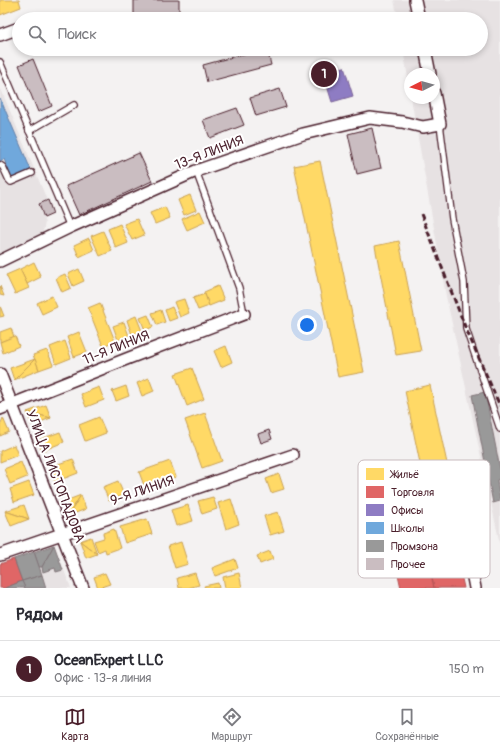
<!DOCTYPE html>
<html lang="ru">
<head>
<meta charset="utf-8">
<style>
  :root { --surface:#fff; --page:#f7f7f7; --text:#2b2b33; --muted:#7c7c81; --line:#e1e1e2; --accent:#4a1f2b }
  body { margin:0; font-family:Pangolin,sans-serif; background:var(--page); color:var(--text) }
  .compass { position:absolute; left:404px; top:68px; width:36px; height:36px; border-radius:50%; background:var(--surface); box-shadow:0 2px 6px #0003; rotate:264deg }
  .you { position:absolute; left:307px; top:325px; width:14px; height:14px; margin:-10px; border:3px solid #fff; border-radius:50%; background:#1a73e8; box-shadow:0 0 0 6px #1a73e833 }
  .badge { display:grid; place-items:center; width:26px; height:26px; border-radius:50%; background:var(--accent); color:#fff; font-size:13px; font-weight:700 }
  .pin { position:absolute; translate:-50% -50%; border:2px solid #fff; box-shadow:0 1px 4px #0006 }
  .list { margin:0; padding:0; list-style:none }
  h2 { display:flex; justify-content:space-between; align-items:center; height:52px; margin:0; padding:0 16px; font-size:17px }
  h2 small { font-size:13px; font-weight:400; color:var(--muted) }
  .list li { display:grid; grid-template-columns:26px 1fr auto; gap:12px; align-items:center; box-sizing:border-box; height:56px; padding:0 16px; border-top:1px solid var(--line) }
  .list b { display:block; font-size:15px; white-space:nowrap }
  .list p { margin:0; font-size:13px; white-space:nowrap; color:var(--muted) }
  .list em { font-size:13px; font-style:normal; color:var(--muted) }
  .icon { flex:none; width:22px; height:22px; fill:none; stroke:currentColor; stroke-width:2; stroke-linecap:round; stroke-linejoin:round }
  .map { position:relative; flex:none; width:500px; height:588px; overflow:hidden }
  .search { position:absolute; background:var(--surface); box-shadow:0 2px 6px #0003; left:12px; right:12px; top:12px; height:44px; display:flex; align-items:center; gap:10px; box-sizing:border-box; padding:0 14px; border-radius:22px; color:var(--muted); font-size:15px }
  .sheet { height:108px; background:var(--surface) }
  nav { display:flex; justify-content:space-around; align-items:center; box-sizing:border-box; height:56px; border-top:1px solid var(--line); background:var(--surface); font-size:11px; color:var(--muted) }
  nav a { display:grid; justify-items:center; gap:2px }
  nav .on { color:var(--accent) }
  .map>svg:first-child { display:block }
  .built { fill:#e7e2e3 }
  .homes { fill:#ffd966; stroke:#c9a154 }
  .shops { fill:#e06666; stroke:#b35154 }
  .offices { fill:#8e7cc3; stroke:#7a6095 }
  .schools { fill:#6fa8dc; stroke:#647fa7 }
  .industry { fill:#999; stroke:#817478 }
  .building { fill:#cabdc1; stroke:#4a1f2b }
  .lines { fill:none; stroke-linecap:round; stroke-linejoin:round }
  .service-casing { stroke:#4a1f2b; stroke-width:8 }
  .minor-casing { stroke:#4a1f2b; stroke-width:14 }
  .service { stroke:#fff; stroke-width:5.5 }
  .minor { stroke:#fff; stroke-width:11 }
  .rail { stroke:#4a1f2b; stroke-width:3; stroke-dasharray:6 3; stroke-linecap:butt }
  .labels { text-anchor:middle; stroke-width:4; stroke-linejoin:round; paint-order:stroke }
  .street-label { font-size:14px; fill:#4a1f2b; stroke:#fff }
  .key { fill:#fff; stroke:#c9bcbf; stroke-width:1 }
  .key-label { font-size:11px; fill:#4a1f2b }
</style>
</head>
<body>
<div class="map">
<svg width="500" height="588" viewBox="0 0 500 588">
  <rect width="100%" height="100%" fill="#f4f2f2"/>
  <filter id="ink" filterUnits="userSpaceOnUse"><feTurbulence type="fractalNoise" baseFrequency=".025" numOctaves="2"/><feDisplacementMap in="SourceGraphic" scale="8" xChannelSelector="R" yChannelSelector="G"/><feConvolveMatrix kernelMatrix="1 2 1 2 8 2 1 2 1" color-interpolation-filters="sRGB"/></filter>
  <g filter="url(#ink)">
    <g class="built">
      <polygon points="394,0 500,0 500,544 446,296 411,98 434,98 434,74 410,74 410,90 403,49 481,49 481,19 398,19"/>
      <polygon points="0,87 47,200 38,204 45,223 42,236 0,254"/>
      <polygon points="54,545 71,588 0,588 0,564"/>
    </g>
    <g class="homes">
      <polygon points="0,0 19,0 21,7 0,15"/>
      <polygon points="320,161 364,372 338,377 294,166"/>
      <polygon points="190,195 196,210 184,215 178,200"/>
      <polygon points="165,207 170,218 155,224 150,213"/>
      <polygon points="200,211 205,222 187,230 182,219"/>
      <polygon points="137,219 144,235 132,240 124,224"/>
      <polygon points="120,224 128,243 116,248 108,229"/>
      <polygon points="103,231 112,251 100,256 91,236"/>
      <polygon points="89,238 94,250 79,257 74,245"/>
      <polygon points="399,241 421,351 396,355 375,246"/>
      <polygon points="34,262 41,277 27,284 20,269"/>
      <polygon points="20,269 29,288 15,294 6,275"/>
      <polygon points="79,269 84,281 73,286 68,274"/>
      <polygon points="65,274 71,288 62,292 56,278"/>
      <polygon points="0,286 4,296 0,295"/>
      <polygon points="218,286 224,300 209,306 204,292"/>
      <polygon points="205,294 209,306 198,310 193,298"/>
      <polygon points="52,296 57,307 42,314 37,303"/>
      <polygon points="184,299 189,313 180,317 174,302"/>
      <polygon points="100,303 115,341 103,346 88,308"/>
      <polygon points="0,306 4,316 0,317"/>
      <polygon points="172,307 177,318 169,321 165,310"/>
      <polygon points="161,310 165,322 157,325 152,313"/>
      <polygon points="148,315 153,327 145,330 140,318"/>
      <polygon points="136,316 142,331 132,335 127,320"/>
      <polygon points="124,322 129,336 118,340 113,326"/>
      <polygon points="11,328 14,337 0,342 0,332"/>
      <polygon points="79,332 87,352 74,357 67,337"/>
      <polygon points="15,336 19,346 3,353 0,342"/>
      <polygon points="65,341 71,358 56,364 50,347"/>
      <polygon points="226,346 232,362 221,367 214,351"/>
      <polygon points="47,350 53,365 39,370 33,355"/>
      <polygon points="35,359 14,380 10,368"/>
      <polygon points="35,359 39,370 14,380"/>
      <polygon points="192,368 204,399 187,406 175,374"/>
      <polygon points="149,378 154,391 142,396 137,383"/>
      <polygon points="430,385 453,491 427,497 405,391"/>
      <polygon points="126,386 129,396 116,401 112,391"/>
      <polygon points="99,387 104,400 86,407 81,394"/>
      <polygon points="46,405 51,418 27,412"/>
      <polygon points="27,412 51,418 32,425"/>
      <polygon points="205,413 222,461 202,468 185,420"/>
      <polygon points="99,417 106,433 85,441 79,425"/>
      <polygon points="3,418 9,432 0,436 0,425"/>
      <polygon points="60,432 64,442 42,451 38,440"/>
      <polygon points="14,445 18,455 0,462 0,451"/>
      <polygon points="73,459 78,473 55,482 49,467"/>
      <polygon points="170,461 176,477 145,488 139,472"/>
      <polygon points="21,462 27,477 10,484 4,469"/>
      <polygon points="279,474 284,489 271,493 266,479"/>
      <polygon points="118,481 124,495 109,501 103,487"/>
      <polygon points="29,482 34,495 14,502 10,489"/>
      <polygon points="81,495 68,516 63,502"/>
      <polygon points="81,495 86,509 68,516"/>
      <polygon points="213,497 217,509 202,514 198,501"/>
      <polygon points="231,499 239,524 226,529 218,503"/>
      <polygon points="24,505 29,519 5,511"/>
      <polygon points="188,505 193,521 176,526 171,510"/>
      <polygon points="5,511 29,519 11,526"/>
      <polygon points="278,512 284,531 270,535 264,516"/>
      <polygon points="147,519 152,534 125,543 120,527"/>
      <polygon points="114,529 120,548 106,553 105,549 98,552 94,541 104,538 103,533"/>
      <polygon points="91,537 97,554 80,541"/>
      <polygon points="80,541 97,554 86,558"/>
      <polygon points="181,542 188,564 175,568 168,546"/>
      <polygon points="270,551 273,559 260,564 257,556"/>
      <polygon points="235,559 238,568 215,576 212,568"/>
      <polygon points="105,573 110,584 98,588 94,577"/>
      <polygon points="195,573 199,585 188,588 179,588 177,578"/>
      <polygon points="239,573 242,588 225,588 223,577"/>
      <polygon points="218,583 219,588 205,588 204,586"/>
    </g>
    <g class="shops">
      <polygon points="447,511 464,588 434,588 419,518"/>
      <polygon points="422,531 434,588 401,588 390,538"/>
      <polygon points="14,559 22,581 5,588 0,588 0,564"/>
    </g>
    <polygon class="offices" points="344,67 353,96 332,102 323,73"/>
    <polygon class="schools" points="0,98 31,170 12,179 4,159 0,161"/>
    <g class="industry">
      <polygon points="485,392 500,469 500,479 497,480 500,501 493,503 472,395"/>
      <polygon points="54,545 42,567 39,567 34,552"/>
      <polygon points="54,545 63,570 56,572 55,568 43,572 42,567"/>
      <polygon points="34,552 42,575 22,581 14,559"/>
      <polygon points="42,575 46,588 25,588 22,581"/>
      <polygon points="22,581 25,588 5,588"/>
    </g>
    <g class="building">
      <rect x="134" y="0" width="45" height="19"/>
      <polygon points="262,49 267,49 271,65 207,82 203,65"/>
      <polygon points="33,59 52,106 38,112 19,65"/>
      <polygon points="280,89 286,107 256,116 250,98"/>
      <polygon points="237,108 244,125 210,138 203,120"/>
      <polygon points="372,128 381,168 357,174 348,134"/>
      <polygon points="139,153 152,181 79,215 66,186"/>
      <polygon points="48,200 53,214 44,218 39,204"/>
      <polygon points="269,430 272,439 261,443 258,434"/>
    </g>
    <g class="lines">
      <defs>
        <g id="service">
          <polyline points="0,62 70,227"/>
          <polyline points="440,124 452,219 464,282 466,329 500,429"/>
          <polyline points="29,131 74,105"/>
          <polyline points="0,165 3,167 9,180 11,182 32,173"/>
          <polyline points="196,171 239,288 244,314"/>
        </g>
        <g id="minor">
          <polyline points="415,0 419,19"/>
          <polyline points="0,35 19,28"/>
          <polyline points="425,49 430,74"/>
          <polyline points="0,261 70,227 196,171 303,134 370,118 402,122 423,127 440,124 434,93"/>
          <polyline points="0,374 83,588"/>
          <polyline points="0,409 129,358 244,314"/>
          <polyline points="462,520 475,588"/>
          <polyline points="0,555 293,455"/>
        </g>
      </defs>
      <use href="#service" class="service-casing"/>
      <use href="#minor" class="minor-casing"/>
      <use href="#service" class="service"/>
      <use href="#minor" class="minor"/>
      <polyline class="rail" points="421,214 466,329 500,406"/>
    </g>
  </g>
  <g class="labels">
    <g class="street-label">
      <text transform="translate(209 152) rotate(-21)" y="5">13-Я ЛИНИЯ</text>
      <text transform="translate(116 347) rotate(-22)" y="5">11-Я ЛИНИЯ</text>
      <text transform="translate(56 476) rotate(69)" y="5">УЛИЦА ЛИСТОПАДОВА</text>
      <text transform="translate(142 490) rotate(-19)" y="5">9-Я ЛИНИЯ</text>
    </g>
  </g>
  <rect x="358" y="460" width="132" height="118" rx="6" class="key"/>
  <rect x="366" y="468" width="18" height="12" fill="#ffd966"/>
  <rect x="366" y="486" width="18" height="12" fill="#e06666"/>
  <rect x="366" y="504" width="18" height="12" fill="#8e7cc3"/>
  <rect x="366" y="522" width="18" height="12" fill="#6fa8dc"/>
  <rect x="366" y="540" width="18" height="12" fill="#999"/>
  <rect x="366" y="558" width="18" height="12" fill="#cabdc1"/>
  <g class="key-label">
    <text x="391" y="478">Жильё</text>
    <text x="391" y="496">Торговля</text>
    <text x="391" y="514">Офисы</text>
    <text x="391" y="532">Школы</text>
    <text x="391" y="550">Промзона</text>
    <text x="391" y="568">Прочее</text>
  </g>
</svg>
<svg class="compass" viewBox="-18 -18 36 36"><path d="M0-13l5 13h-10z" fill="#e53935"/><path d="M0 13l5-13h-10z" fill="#7c7c81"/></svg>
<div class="you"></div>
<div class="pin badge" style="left:324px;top:74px">1</div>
<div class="search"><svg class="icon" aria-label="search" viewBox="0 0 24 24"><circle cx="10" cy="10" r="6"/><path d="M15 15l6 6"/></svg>Поиск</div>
</div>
<section class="sheet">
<h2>Рядом<small></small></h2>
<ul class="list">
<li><span class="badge">1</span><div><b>OceanExpert LLC</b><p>Офис · 13-я линия</p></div><em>150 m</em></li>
</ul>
</section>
<nav>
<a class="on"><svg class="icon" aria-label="map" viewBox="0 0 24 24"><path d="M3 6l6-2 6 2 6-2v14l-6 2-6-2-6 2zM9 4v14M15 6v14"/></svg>Карта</a>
<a><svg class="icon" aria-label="directions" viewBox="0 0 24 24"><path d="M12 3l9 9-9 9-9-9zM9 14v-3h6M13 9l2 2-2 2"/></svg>Маршрут</a>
<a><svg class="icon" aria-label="saved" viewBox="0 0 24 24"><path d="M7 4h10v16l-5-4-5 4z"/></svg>Сохранённые</a>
</nav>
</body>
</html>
